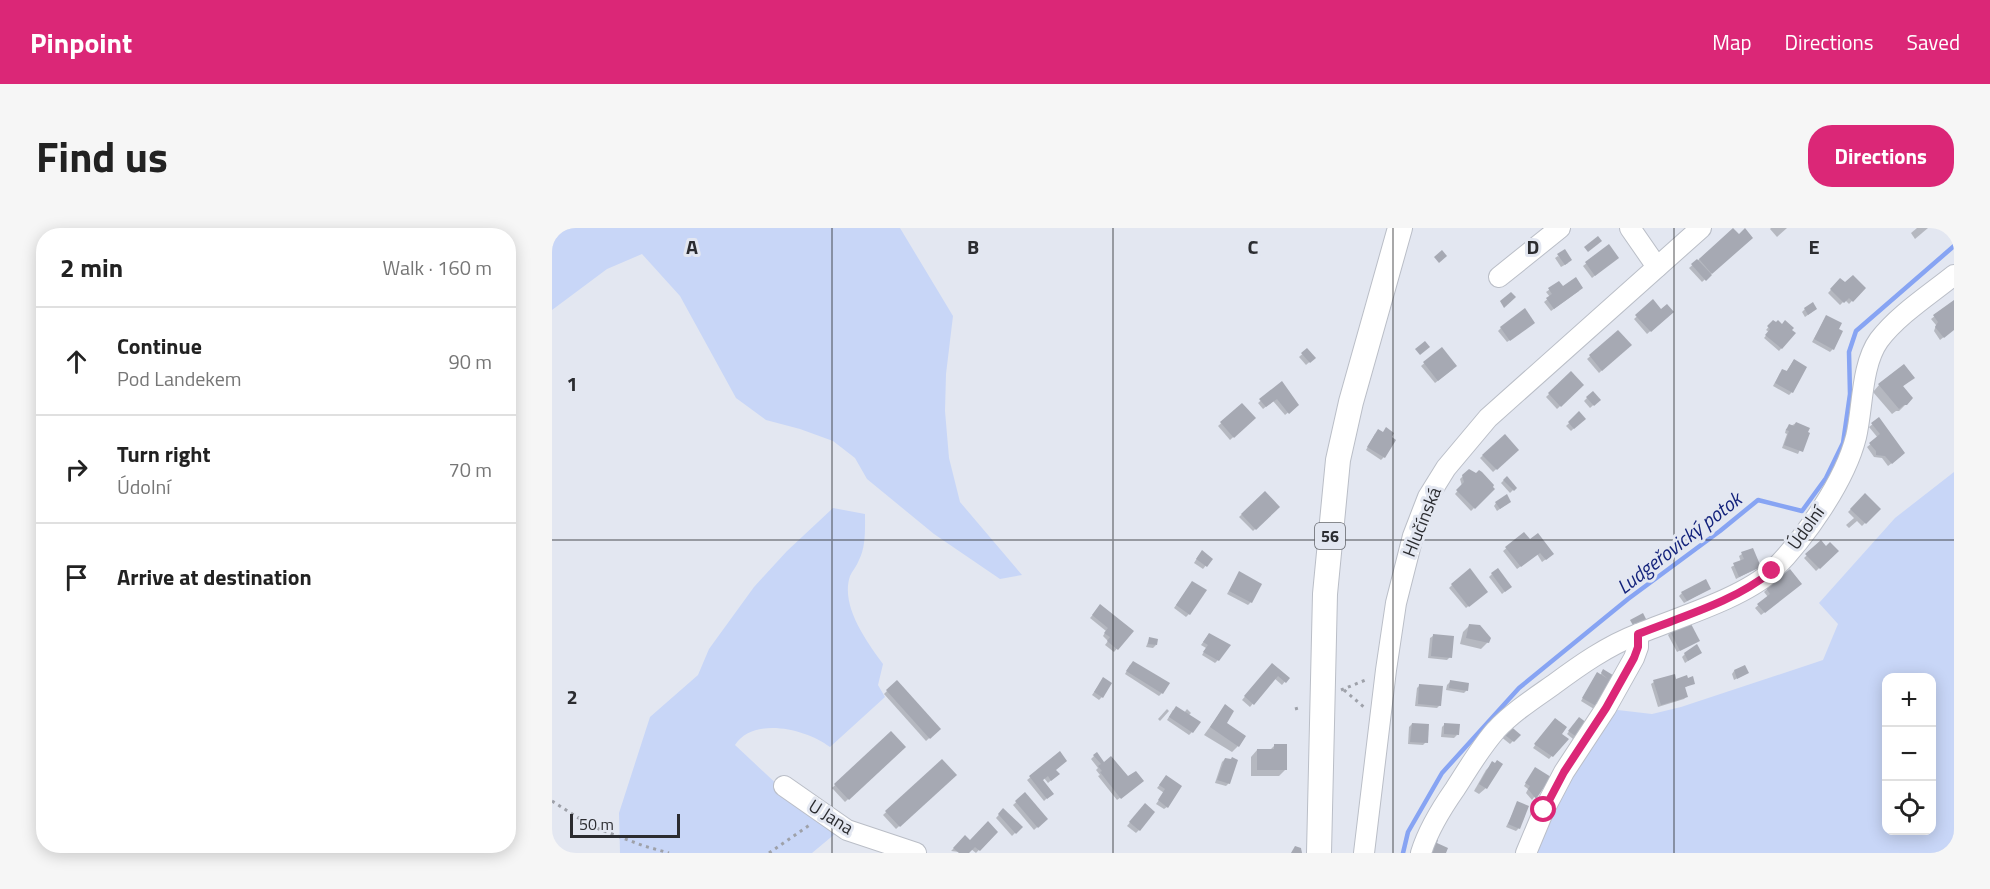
<!DOCTYPE html>
<html lang="en">
<head>
<meta charset="utf-8">
<style>
  :root { --surface:#fff; --page:#f6f6f6; --text:#222; --muted:#767676; --line:#e0e0e0; --accent:#db2777 }
  body { margin:0; font-family:"Titillium Web",sans-serif; background:var(--page); color:var(--text) }
  .controls { position:absolute; right:18px; bottom:18px; display:grid; overflow:hidden; border-radius:12px; box-shadow:0 3px 15px #0003 }
  .controls button { width:54px; height:54px; display:grid; place-items:center; padding:0; border:0; border-bottom:2px solid var(--line); background:var(--surface); color:var(--text); font:30px sans-serif }
  .scale { position:absolute; left:18px; bottom:15px; width:110px; box-sizing:border-box; padding-left:6px; border:3px solid #2b2c30; border-top:0; font-size:16px; line-height:21px; white-space:nowrap; color:#2b2c30; -webkit-text-stroke:4px #e3e7f1; paint-order:stroke }
  .stop { position:absolute; width:18px; height:18px; margin:-14px; border:4px solid #db2777; border-radius:50%; background:#fff }
  .stop.end { background:#db2777; border-color:#fff; box-shadow:0 2px 6px #0008 }
  .list { margin:0; padding:0; list-style:none }
  h2 { display:flex; justify-content:space-between; align-items:center; height:78px; margin:0; padding:0 24px; font-size:26px }
  h2 small { font-size:20px; font-weight:400; color:var(--muted) }
  .list li { display:grid; grid-template-columns:39px 1fr auto; gap:18px; align-items:center; box-sizing:border-box; height:108px; padding:0 24px; border-top:2px solid var(--line) }
  .list b { display:block; font-size:22px; white-space:nowrap }
  .list p { margin:0; font-size:20px; white-space:nowrap; color:var(--muted) }
  .list em { font-size:20px; font-style:normal; color:var(--muted) }
  .icon { flex:none; width:33px; height:33px; fill:none; stroke:currentColor; stroke-width:2; stroke-linecap:round; stroke-linejoin:round }
  .map { position:relative; flex:none; width:1402px; height:625px; overflow:hidden; border-radius:24px }
  header { display:flex; align-items:center; gap:36px; box-sizing:border-box; height:84px; padding:0 30px; background:var(--accent); color:#fff }
  header strong { font-size:28px }
  nav { display:flex; gap:33px; margin-inline-start:auto; font-size:21px }
  .intro { display:flex; align-items:center; justify-content:space-between; box-sizing:border-box; height:144px; padding:0 36px }
  h1 { margin:0; font-size:42px }
  .button { padding:15px 27px; border-radius:24px; background:var(--accent); color:#fff; font-size:21px; font-weight:700 }
  main { display:flex; gap:36px; padding:0 36px }
  aside { flex:1; background:var(--surface); border-radius:24px; box-shadow:0 3px 15px #0003 }
  .map>svg:first-child { display:block }
  .green { fill:#c8d6f7; fill-rule:evenodd }
  .shadow { fill:#0003 }
  .lines { fill:none; stroke-linecap:round; stroke-linejoin:round }
  .stream { stroke:#87a4f3; stroke-width:4.5 }
  .building { fill:#a6a9b3 }
  .minor-casing { stroke:#babec7; stroke-width:22 }
  .major-casing { stroke:#babec7; stroke-width:26 }
  .path { stroke:#9ea1a9; stroke-width:3; stroke-dasharray:3 4.5; stroke-linecap:butt }
  .minor { stroke:#fff; stroke-width:20 }
  .major { stroke:#fff; stroke-width:24 }
  .route { stroke:#db2777; stroke-width:8 }
  .grid { fill:none; stroke:#2b2c30; stroke-width:1.5; stroke-opacity:0.55 }
  .labels { text-anchor:middle; stroke-width:6; stroke-linejoin:round; paint-order:stroke }
  .shield { fill:#e3e7f1; stroke:#62646a; stroke-width:1.5 }
  .shield-label { font-size:16px; font-weight:bold; fill:#2b2c30 }
  .street-label { font-size:18px; fill:#2b2c30; stroke:#e3e7f1 }
  .water-label { font-size:20px; font-style:italic; fill:#14237c; stroke:#e3e7f1 }
  .grid-label { font-size:20px; text-anchor:middle; font-weight:bold; fill:#2b2c30; stroke:#e3e7f1; stroke-width:6; stroke-linejoin:round; paint-order:stroke }
</style>
</head>
<body>
<header>
<strong>Pinpoint</strong>
<nav><a>Map</a><a>Directions</a><a>Saved</a></nav>
</header>
<div class="intro"><h1>Find us</h1><a class="button">Directions</a></div>
<main>
<aside>
<h2>2 min<small>Walk · 160 m</small></h2>
<ul class="list">
<li><svg class="icon" aria-label="ahead" viewBox="0 0 24 24"><path d="M12 20V5M6 11l6-6 6 6"/></svg><div><b>Continue</b><p>Pod Landekem</p></div><em>90 m</em></li>
<li><svg class="icon" aria-label="right" viewBox="0 0 24 24"><path d="M7 20v-9h11M14 6l5 5-5 5"/></svg><div><b>Turn right</b><p>Údolní</p></div><em>70 m</em></li>
<li><svg class="icon" aria-label="arrive" viewBox="0 0 24 24"><path d="M6 21V4h12l-3 4 3 4H6"/></svg><div><b>Arrive at destination</b></div></li>
</ul>
</aside>
<div class="map">
<svg width="1402" height="625" viewBox="0 0 1402 625">
  <rect width="100%" height="100%" fill="#e3e7f1"/>
  <g class="green">
    <polygon points="0,0 348,0 401,88 394,146 393,183 397,230 408,274 470,347 448,351 382,306 315,251 303,230 281,213 248,201 214,192 184,170 128,68 90,26 55,41 0,82"/>
    <path d="M1402,244V625H979L1057,481L1100,486L1129,479L1271,432L1286,396L1267,375L1343,290ZM1334,449H1380V602H1334Z"/>
    <path d="M281,280L313,286C313,300 314,319 307,332C305,338 300,343 298,348C288,378 315,414 331,436L326,457L333,469L278,519C255,501 201,488 183,517L231,562L284,605L260,625H68L67,585L98,489L146,447L157,421L202,359L235,323Z"/>
  </g>
  <g class="shadow">
    <polygon points="1219,0 1235,0 1225,9 1218,1"/>
    <polygon points="1365,0 1376,0 1363,11 1359,5"/>
    <polygon points="1181,2 1187,8 1199,10 1150,54 1137,40"/>
    <polygon points="1056,18 1062,32 1040,50 1031,38"/>
    <polygon points="1006,28 1016,35 1009,39 1003,30"/>
    <polygon points="1288,52 1293,56 1312,60 1297,76 1293,72 1288,77 1276,65"/>
    <polygon points="1007,55 1011,60 1027,63 999,83 992,74 998,69 994,64"/>
    <polygon points="1101,74 1109,83 1120,84 1095,106 1082,91"/>
    <polygon points="1401,74 1402,101 1388,112 1382,103 1384,97 1379,91"/>
    <polygon points="1253,81 1260,84 1253,89 1250,84"/>
    <polygon points="1272,92 1281,121 1278,124 1260,114"/>
    <polygon points="1221,94 1242,106 1227,123 1212,110 1217,104 1214,102"/>
    <polygon points="979,97 955,114 946,103 949,100"/>
    <polygon points="1066,104 1077,117 1047,145 1035,131"/>
    <polygon points="889,121 901,141 883,155 869,138"/>
    <polygon points="755,122 762,130 754,137 747,129"/>
    <polygon points="1242,132 1240,164 1237,167 1221,158 1228,145 1234,144"/>
    <polygon points="1019,145 1030,157 1005,181 994,169"/>
    <polygon points="1361,150 1350,159 1354,176 1347,183 1344,183 1340,186 1321,164 1327,157"/>
    <polygon points="729,155 745,177 733,187 721,173 711,181 706,175"/>
    <polygon points="1040,165 1047,172 1038,180 1032,173"/>
    <polygon points="690,177 702,190 678,212 666,198"/>
    <polygon points="1027,186 1032,191 1019,203 1014,198"/>
    <polygon points="1326,192 1349,228 1336,238 1330,230 1322,229 1315,219 1326,210 1317,199"/>
    <polygon points="1244,195 1256,205 1246,226 1230,220 1235,206 1233,205 1234,201"/>
    <polygon points="823,206 832,229 829,232 814,222"/>
    <polygon points="953,208 965,222 941,244 928,230"/>
    <polygon points="917,242 941,261 919,283 903,266 910,258 908,251"/>
    <polygon points="954,250 963,260 958,265 949,255"/>
    <polygon points="713,265 726,279 701,303 687,289"/>
    <polygon points="1313,267 1327,281 1310,298 1305,293 1297,300 1294,297 1302,290 1296,284"/>
    <polygon points="944,275 955,276 945,283 942,278"/>
    <polygon points="972,306 997,329 990,334 985,326 965,341 951,323"/>
    <polygon points="1269,314 1274,320 1285,323 1264,343 1252,330"/>
    <polygon points="1200,321 1207,339 1184,351 1179,339 1189,334 1187,328 1190,326"/>
    <polygon points="647,327 659,331 651,341 642,335"/>
    <polygon points="687,345 699,374 696,377 675,366"/>
    <polygon points="940,346 958,359 950,366 937,349"/>
    <polygon points="638,357 637,386 634,389 622,380"/>
    <polygon points="900,357 931,366 914,380 897,360"/>
    <polygon points="1245,359 1209,387 1203,380 1216,369 1212,364 1215,361"/>
    <polygon points="1157,361 1132,375 1127,368 1130,365"/>
    <polygon points="546,381 580,403 562,424 553,417 556,413 551,408 554,403 538,390"/>
    <polygon points="917,398 936,414 929,421 908,416 911,404"/>
    <polygon points="1119,404 1146,413 1125,424 1116,407"/>
    <polygon points="657,406 666,432 663,435 650,427 654,420 649,417"/>
    <polygon points="881,408 898,429 895,432 876,430 878,410"/>
    <polygon points="597,411 604,417 601,420 594,419"/>
    <polygon points="1148,425 1133,435 1130,429 1133,426"/>
    <polygon points="578,437 610,465 607,468 573,446"/>
    <polygon points="717,440 736,450 730,457 722,450 698,479 690,472"/>
    <polygon points="1052,443 1062,449 1042,481 1029,473 1043,449 1048,447"/>
    <polygon points="1182,443 1195,445 1182,452 1180,446"/>
    <polygon points="1123,452 1141,455 1132,460 1135,468 1132,471 1106,479 1099,456 1102,454"/>
    <polygon points="344,454 387,501 374,513 332,466"/>
    <polygon points="549,454 550,469 547,472 540,467"/>
    <polygon points="898,454 915,462 912,465 894,462 895,457"/>
    <polygon points="868,457 888,477 885,480 863,478 865,460"/>
    <polygon points="673,478 672,495 686,518 680,524 652,507"/>
    <polygon points="615,481 617,483 608,493 606,491"/>
    <polygon points="635,481 639,485 636,488 640,504 637,507 615,492 621,482 632,485"/>
    <polygon points="1024,494 1033,496 1021,511 1015,506"/>
    <polygon points="1000,495 1008,506 1015,511 997,531 981,520"/>
    <polygon points="860,496 874,514 871,517 856,516 857,499"/>
    <polygon points="893,496 905,507 902,510 889,509 890,499"/>
    <polygon points="953,500 967,507 958,516 948,508"/>
    <polygon points="339,505 351,519 293,574 280,560"/>
    <polygon points="722,518 734,541 727,548 699,548 699,529 705,522 718,522"/>
    <polygon points="508,526 502,542 506,546 496,555 492,550 489,552 497,568 492,573 475,552"/>
    <polygon points="544,526 552,536 587,556 565,572 546,548 548,547 544,542 546,540 539,531"/>
    <polygon points="673,531 677,555 674,558 663,555 670,534"/>
    <polygon points="390,533 402,547 344,601 331,587"/>
    <polygon points="941,535 934,560 927,566 922,563 934,542"/>
    <polygon points="981,544 997,549 980,572 974,565 976,561 972,558"/>
    <polygon points="614,549 615,579 612,581 604,576 612,565 605,560"/>
    <polygon points="473,566 494,591 482,602 461,577"/>
    <polygon points="966,575 967,600 964,603 954,599"/>
    <polygon points="590,580 587,602 584,605 575,598"/>
    <polygon points="451,582 469,599 460,608 444,590"/>
    <polygon points="444,604 424,625 419,621 415,625 399,623 413,609 418,614"/>
  </g>
  <g class="lines">
    <polyline class="stream" points="851,625 856,604 890,545 967,460 1076,371 1168,303 1206,272 1250,283 1274,250 1291,215 1298,166 1297,124 1304,103 1402,18"/>
  </g>
  <g class="building">
    <polygon points="1181,0 1187,6 1193,0 1201,10 1160,46 1147,31"/>
    <polygon points="1046,8 1050,13 1036,24 1032,19"/>
    <polygon points="1057,16 1067,30 1043,48 1033,34"/>
    <polygon points="1013,21 1020,32 1013,37 1005,26"/>
    <polygon points="890,22 895,28 887,35 882,29"/>
    <polygon points="1145,31 1160,47 1154,53 1139,36"/>
    <polygon points="1301,47 1314,60 1301,74 1297,70 1292,75 1278,61 1288,50 1293,54"/>
    <polygon points="1024,49 1031,60 1002,81 994,70 1000,66 996,60 1007,53 1011,58"/>
    <polygon points="959,64 964,69 952,80 948,73"/>
    <polygon points="1101,71 1109,81 1115,76 1122,84 1099,104 1083,87"/>
    <polygon points="1402,72 1402,102 1392,110 1383,99 1386,94 1381,87"/>
    <polygon points="1261,74 1265,81 1256,87 1252,80"/>
    <polygon points="973,80 983,95 958,113 948,99"/>
    <polygon points="1274,87 1290,95 1287,101 1291,103 1282,122 1262,111"/>
    <polygon points="1221,92 1224,94 1226,92 1230,96 1233,92 1242,100 1240,102 1244,105 1230,121 1213,107 1218,101 1215,98"/>
    <polygon points="1066,102 1080,117 1050,143 1037,127"/>
    <polygon points="873,113 878,119 868,127 863,121"/>
    <polygon points="890,119 905,138 886,153 871,134"/>
    <polygon points="755,120 764,130 758,135 749,125"/>
    <polygon points="1242,131 1255,139 1241,165 1223,155 1230,141 1235,143"/>
    <polygon points="1352,136 1363,150 1351,158 1361,170 1355,177 1352,177 1347,181 1326,156"/>
    <polygon points="1019,143 1032,157 1009,179 996,165"/>
    <polygon points="730,153 747,177 737,186 725,171 714,179 707,171"/>
    <polygon points="1041,163 1049,172 1042,178 1034,169"/>
    <polygon points="690,175 704,190 682,210 668,194"/>
    <polygon points="1027,183 1034,191 1022,201 1016,194"/>
    <polygon points="1327,189 1353,225 1340,236 1333,228 1324,227 1324,223 1317,215 1328,206 1319,195"/>
    <polygon points="1244,194 1258,200 1256,204 1258,205 1251,224 1232,217 1237,203 1234,202 1237,196 1242,198"/>
    <polygon points="834,199 842,205 840,209 844,212 833,230 815,219 826,201 831,204"/>
    <polygon points="953,206 967,222 945,242 930,227"/>
    <polygon points="917,241 924,245 927,242 930,244 942,257 941,259 943,261 923,281 904,262 912,254 910,247"/>
    <polygon points="955,248 965,260 962,263 951,252"/>
    <polygon points="713,263 728,279 704,302 689,286"/>
    <polygon points="1313,265 1329,281 1314,296 1298,281"/>
    <polygon points="955,266 959,274 948,281 943,274"/>
    <polygon points="972,304 978,311 986,305 1002,326 994,332 988,325 969,339 953,319"/>
    <polygon points="1269,312 1274,318 1278,314 1287,323 1268,341 1253,326"/>
    <polygon points="1201,320 1209,339 1187,349 1181,335 1192,331 1189,324"/>
    <polygon points="650,322 661,331 655,339 644,331"/>
    <polygon points="918,340 936,364 917,379 899,356"/>
    <polygon points="946,340 960,359 953,364 939,345"/>
    <polygon points="1238,341 1250,356 1213,385 1205,376 1218,366 1214,360"/>
    <polygon points="687,343 710,356 700,375 677,363"/>
    <polygon points="1154,351 1159,361 1135,373 1129,364"/>
    <polygon points="640,353 655,362 638,387 624,377"/>
    <polygon points="548,376 582,403 566,422 555,413 558,409 552,405 556,400 540,387"/>
    <polygon points="1091,385 1095,393 1082,399 1078,392"/>
    <polygon points="1138,394 1148,413 1128,423 1118,403"/>
    <polygon points="917,396 928,397 939,410 937,415 914,410"/>
    <polygon points="657,405 679,417 667,433 651,424 656,417 651,414"/>
    <polygon points="881,406 902,408 900,430 879,428"/>
    <polygon points="597,409 606,411 605,417 596,416"/>
    <polygon points="1145,416 1150,425 1136,433 1132,425"/>
    <polygon points="581,433 618,455 611,466 574,443"/>
    <polygon points="720,435 738,450 734,455 726,448 702,477 692,468"/>
    <polygon points="1193,437 1197,445 1185,451 1182,442"/>
    <polygon points="1051,441 1064,449 1046,479 1030,470 1045,444 1056,451 1049,445"/>
    <polygon points="1123,446 1124,451 1135,447 1136,450 1141,448 1143,456 1133,459 1136,469 1109,477 1101,452"/>
    <polygon points="551,449 560,455 551,470 542,464"/>
    <polygon points="345,452 389,501 378,511 334,462"/>
    <polygon points="898,452 917,455 916,463 897,460"/>
    <polygon points="867,456 891,458 889,478 866,476"/>
    <polygon points="673,476 682,483 675,495 694,508 687,519 658,499"/>
    <polygon points="624,478 649,494 641,505 617,489"/>
    <polygon points="1027,489 1035,495 1025,509 1016,503"/>
    <polygon points="1003,490 1015,499 1010,506 1017,511 1001,529 982,516"/>
    <polygon points="860,495 877,496 876,515 858,514"/>
    <polygon points="892,495 908,496 907,507 892,506"/>
    <polygon points="956,496 969,507 962,514 949,504"/>
    <polygon points="339,503 354,519 297,572 282,556"/>
    <polygon points="722,516 735,516 735,542 705,542 705,521 722,521"/>
    <polygon points="508,523 515,533 504,542 508,546 499,553 496,548 491,552 502,566 495,571 477,548"/>
    <polygon points="545,524 552,534 559,528 576,548 584,543 592,553 569,571 548,544 550,543 546,538 549,536 541,527"/>
    <polygon points="680,529 686,532 678,556 665,552 673,530 679,531"/>
    <polygon points="390,531 405,547 348,599 333,583"/>
    <polygon points="945,532 951,536 935,561 927,556 940,533 943,535"/>
    <polygon points="983,539 999,549 984,571 976,561 978,558 973,555"/>
    <polygon points="614,547 630,558 616,580 606,572 613,561 607,557"/>
    <polygon points="473,564 496,591 486,600 463,573"/>
    <polygon points="965,573 977,578 968,601 956,596"/>
    <polygon points="593,575 603,584 588,603 577,594"/>
    <polygon points="451,580 471,599 464,606 446,586"/>
    <polygon points="436,593 446,604 428,623 423,619 417,625 407,625 401,620 413,607 418,612"/>
    <polygon points="881,610 886,612 885,615 896,620 894,625 875,625"/>
    <polygon points="743,618 749,620 750,625 739,625"/>
  </g>
  <g class="lines">
    <defs>
      <g id="minor">
        <polyline points="1078,0 1105,39"/>
        <polyline points="947,49 1008,0"/>
        <polyline points="232,558 295,602 364,625"/>
        <polyline points="812,625 834,442 844,375 861,308 876,269 894,240 936,190 1149,0"/>
        <path d="M869,625C876,602 889,581 903,561C916,541 928,520 944,502C961,484 981,471 1001,457C1028,437 1055,418 1086,406C1124,390 1192,370 1221,342C1253,310 1293,253 1304,209C1311,180 1309,137 1327,112C1346,87 1377,67 1402,47"/>
        <polyline points="974,625 992,582 1012,544 1054,480 1082,430 1086,419 1086,406"/>
      </g>
      <polyline id="major" points="767,625 773,366 786,232 799,174 848,0"/>
    </defs>
    <use href="#minor" class="minor-casing"/>
    <use href="#major" class="major-casing"/>
    <g class="path">
      <polyline points="789,462 816,451"/>
      <polyline points="792,462 813,480"/>
      <polyline points="743,481 750,479"/>
      <polyline points="0,573 39,598 92,618 117,625"/>
      <polyline points="217,625 259,596"/>
      <polyline points="1389,625 1402,617"/>
    </g>
    <use href="#minor" class="minor"/>
    <use href="#major" class="major"/>
  </g>
  <g class="lines">
    <path class="route" d="M992,582L1012,544L1054,480L1082,430L1086,419V406C1131,388 1182,374 1220,343"/>
  </g>
  <path class="grid" d="M280,0V625M561,0V625M841,0V625M1122,0V625M0,312H1402"/>
  <g class="labels">
    <rect class="shield" x="763" y="295" width="30" height="26" rx="4.5"/>
    <g class="shield-label">
      <text x="778" y="314">56</text>
    </g>
    <g class="street-label">
      <text transform="translate(870 294) rotate(-68)" y="6">Hlučínská</text>
      <text transform="translate(1254 300) rotate(-54)" y="6">Údolní</text>
      <text transform="translate(279 589) rotate(32)" y="6">U Jana</text>
    </g>
    <g class="water-label">
      <text transform="translate(1127 315) rotate(-38)" y="7">Ludgeřovický potok</text>
    </g>
  </g>
  <g class="grid-label">
    <text x="140" y="26">A</text>
    <text x="421" y="26">B</text>
    <text x="701" y="26">C</text>
    <text x="981" y="26">D</text>
    <text x="1262" y="26">E</text>
    <text x="20" y="163">1</text>
    <text x="20" y="476">2</text>
  </g>
</svg>
<div class="controls">
<button>+</button>
<button>−</button>
<button><svg class="icon" aria-label="locate" viewBox="0 0 24 24"><circle cx="12" cy="12" r="6"/><path d="M12 2v4M12 18v4M2 12h4M18 12h4"/></svg></button>
</div>
<div class="scale">50 m</div>
<div class="stop" style="left:992px;top:582px"></div>
<div class="stop end" style="left:1220px;top:343px"></div>
</div>
</main>
</body>
</html>
